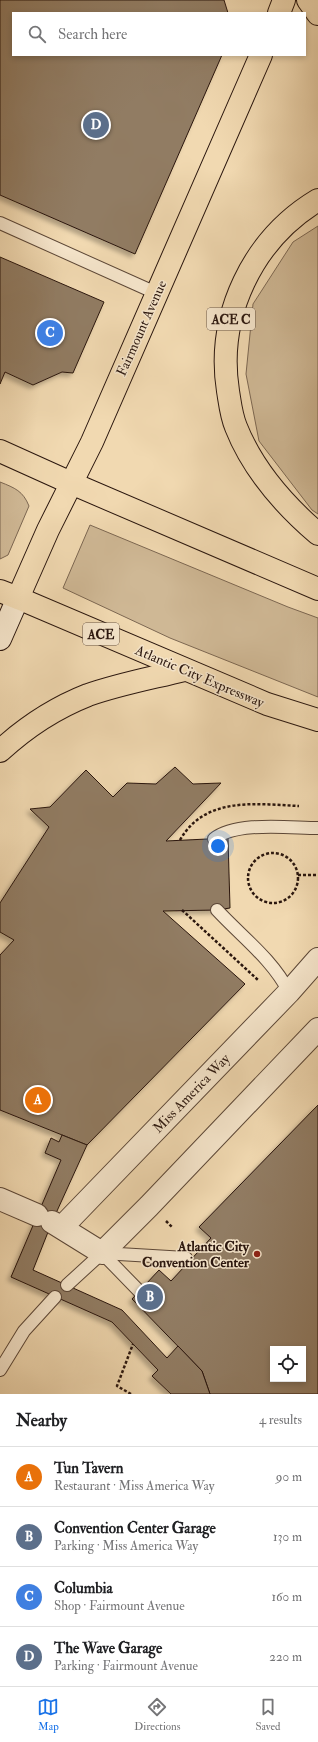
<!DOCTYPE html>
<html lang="en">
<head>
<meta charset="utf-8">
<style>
  :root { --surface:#fff; --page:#f6f6f6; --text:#202124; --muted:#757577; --line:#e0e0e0; --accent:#1a73e8 }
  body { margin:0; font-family:"IM FELL Double Pica",serif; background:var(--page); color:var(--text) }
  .controls { position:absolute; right:12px; bottom:12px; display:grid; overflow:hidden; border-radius:0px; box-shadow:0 2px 6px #0003 }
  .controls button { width:36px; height:36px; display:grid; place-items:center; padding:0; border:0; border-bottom:1px solid var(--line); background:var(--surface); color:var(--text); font:20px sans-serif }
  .you { position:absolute; left:218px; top:846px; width:14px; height:14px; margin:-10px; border:3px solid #fff; border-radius:50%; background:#1a73e8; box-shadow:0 0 0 6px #1a73e833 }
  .badge { display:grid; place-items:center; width:26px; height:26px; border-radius:50%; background:var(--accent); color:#fff; font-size:13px; font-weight:700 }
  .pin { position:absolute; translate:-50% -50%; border:2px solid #fff; box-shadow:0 1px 4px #0006 }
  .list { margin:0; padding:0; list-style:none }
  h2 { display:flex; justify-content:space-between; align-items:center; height:52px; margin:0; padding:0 16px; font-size:17px }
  h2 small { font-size:13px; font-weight:400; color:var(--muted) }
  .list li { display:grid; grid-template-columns:26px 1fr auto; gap:12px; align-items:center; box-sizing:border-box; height:60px; padding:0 16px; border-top:1px solid var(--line) }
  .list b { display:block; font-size:15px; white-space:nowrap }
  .list p { margin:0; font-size:13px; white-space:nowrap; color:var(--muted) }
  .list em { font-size:13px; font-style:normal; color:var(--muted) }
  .icon { flex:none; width:22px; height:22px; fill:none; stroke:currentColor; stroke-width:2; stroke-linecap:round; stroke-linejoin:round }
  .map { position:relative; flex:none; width:318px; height:1394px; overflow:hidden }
  .search { position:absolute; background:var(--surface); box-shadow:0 2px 6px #0003; left:12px; right:12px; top:12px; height:44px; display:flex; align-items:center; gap:10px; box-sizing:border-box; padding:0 14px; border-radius:0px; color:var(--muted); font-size:15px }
  .sheet { height:292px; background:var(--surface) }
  nav { display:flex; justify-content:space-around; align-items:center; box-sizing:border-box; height:56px; border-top:1px solid var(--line); background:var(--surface); font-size:11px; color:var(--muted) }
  nav a { display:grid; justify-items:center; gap:2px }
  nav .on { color:var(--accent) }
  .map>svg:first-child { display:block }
  .green { fill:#cfb895; stroke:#7c6752 }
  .building { fill:#917b63; stroke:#2a160e; fill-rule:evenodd; filter:url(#shadow) }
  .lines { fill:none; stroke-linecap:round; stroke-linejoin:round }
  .lane-casing { stroke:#5c4737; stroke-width:14 }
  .street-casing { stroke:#5c4737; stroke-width:24 }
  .secondary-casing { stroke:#2a160e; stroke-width:24 }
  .primary-casing { stroke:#2a160e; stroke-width:24 }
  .highway-casing { stroke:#2a160e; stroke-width:24 }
  .path { stroke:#2a160e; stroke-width:2.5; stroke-dasharray:3 2; stroke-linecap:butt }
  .lane { stroke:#f6e6cc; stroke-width:12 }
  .street { stroke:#f6e6cc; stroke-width:22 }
  .secondary { stroke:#f6e6cc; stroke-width:22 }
  .primary { stroke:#f1d9b1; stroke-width:22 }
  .highway { stroke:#f1d9b1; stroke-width:22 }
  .poi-dot { fill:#8f2418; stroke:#f6e6cc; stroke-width:1.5 }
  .labels { text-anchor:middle; stroke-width:3; stroke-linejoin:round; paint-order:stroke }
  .shield { fill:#f6e6cc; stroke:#675447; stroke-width:1 }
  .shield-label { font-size:13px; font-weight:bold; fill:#2a160e }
  .street-label { font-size:14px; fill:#2a160e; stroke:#f6e6cc }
  .poi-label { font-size:14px; font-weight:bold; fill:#2a160e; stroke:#f6e6cc; text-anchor:end }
</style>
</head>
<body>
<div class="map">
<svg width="318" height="1394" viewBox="0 0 318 1394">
  <defs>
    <filter id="shadow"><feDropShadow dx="-3.5" dy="3.5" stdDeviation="2" flood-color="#0004"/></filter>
  </defs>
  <rect width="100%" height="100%" fill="#f1d9b1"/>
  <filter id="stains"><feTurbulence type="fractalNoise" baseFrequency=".005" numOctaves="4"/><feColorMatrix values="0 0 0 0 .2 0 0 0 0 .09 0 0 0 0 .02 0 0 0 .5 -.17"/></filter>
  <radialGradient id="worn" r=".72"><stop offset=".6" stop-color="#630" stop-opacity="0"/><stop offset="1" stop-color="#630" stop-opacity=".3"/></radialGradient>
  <g class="green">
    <polygon points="318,226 318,514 312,510 259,441 246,374 253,304 293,242"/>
    <path d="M0,482C15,488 23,491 29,506L8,555L0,559Z"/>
    <polygon points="90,525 288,607 318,618 318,697 170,638 63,588"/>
  </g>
  <g class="building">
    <polygon points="0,0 224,0 228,13 13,13 13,55 222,55 135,254 0,195"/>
    <polygon points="0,257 104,302 73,373 62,372 33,385 5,372 0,384"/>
    <polygon points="175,767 193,784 221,783 166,841 228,838 230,908 217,910 163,911 245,984 87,1145 0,1110 0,955 14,940 0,932 0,903 49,827 30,809 50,807 86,770 113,797 127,783 156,784"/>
    <path d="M318,1105V1394H210L202,1371L132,1299L159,1270L171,1281L211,1238L199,1227ZM273,1349H303V1379H273Z"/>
    <polygon points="62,1135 87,1145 52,1222 33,1270 122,1310 167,1358 178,1346 202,1371 210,1394 171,1394 152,1376 158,1370 112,1322 11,1277 61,1160 45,1153 51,1138 59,1142"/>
  </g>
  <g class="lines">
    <defs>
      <g id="lane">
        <polyline points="0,223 156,293"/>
        <path d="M214,839C236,821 290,828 318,828"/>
        <path d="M217,910C242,937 272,959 289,992"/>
        <polyline points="102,1253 139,1291"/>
        <polyline points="67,1285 102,1253 186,1258"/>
        <polyline points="0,1370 24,1331 55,1297"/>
      </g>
      <g id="street">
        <polyline points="0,1199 37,1215"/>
        <polyline points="52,1222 102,1253 149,1206 318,1029"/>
        <polyline points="62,1227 289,992 318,959"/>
      </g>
      <polyline id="secondary" points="0,639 18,598"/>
      <g id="primary">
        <polyline points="308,0 318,14"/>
        <polyline points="279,13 284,0"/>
        <polyline points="0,451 71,483"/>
        <polyline points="0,591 18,598 48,530 92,442 261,55"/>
      </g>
      <g id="highway">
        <path d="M318,200C253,239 216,315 228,391C230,403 231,415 236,427C253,470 283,504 318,534"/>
        <polyline points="71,483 318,589"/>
        <polyline points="18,598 267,704 318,720"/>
        <path d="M0,751C26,727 55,708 88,695C119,684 152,678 184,670"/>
      </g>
    </defs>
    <use href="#lane" class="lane-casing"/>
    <use href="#street" class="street-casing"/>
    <use href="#secondary" class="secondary-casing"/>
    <use href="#primary" class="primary-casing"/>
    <use href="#highway" class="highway-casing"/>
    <g class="path">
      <path d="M180,840C205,796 256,804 299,806"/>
      <circle cx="273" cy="878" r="25"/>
      <polyline points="298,875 318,875"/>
      <polyline points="182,910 258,980"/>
      <polyline points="166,1221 172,1227"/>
      <polyline points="131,1394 117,1386 133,1344"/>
    </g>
    <use href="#lane" class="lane"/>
    <use href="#street" class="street"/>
    <use href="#secondary" class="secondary"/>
    <use href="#primary" class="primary"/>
    <use href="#highway" class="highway"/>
  </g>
  <circle class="poi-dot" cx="257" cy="1254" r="4"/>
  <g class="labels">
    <g class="shield">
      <rect x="207" y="308" width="48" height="22" rx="3"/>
      <rect x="83" y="623" width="36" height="22" rx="3"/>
    </g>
    <g class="shield-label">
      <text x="231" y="324">ACE C</text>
      <text x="101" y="639">ACE</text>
    </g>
    <g class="street-label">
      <text transform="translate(141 328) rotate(-66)" y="5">Fairmount Avenue</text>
      <text transform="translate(200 676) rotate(23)" y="5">Atlantic City Expressway</text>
      <text transform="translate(191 1093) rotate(-46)" y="5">Miss America Way</text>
    </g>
    <g class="poi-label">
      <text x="249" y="1251">Atlantic City<tspan x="249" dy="16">Convention Center</tspan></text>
    </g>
  </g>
  <rect width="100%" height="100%" filter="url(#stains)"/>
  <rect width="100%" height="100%" fill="url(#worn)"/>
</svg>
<div class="controls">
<button><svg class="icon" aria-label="locate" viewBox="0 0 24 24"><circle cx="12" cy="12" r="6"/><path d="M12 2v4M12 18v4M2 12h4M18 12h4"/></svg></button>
</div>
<div class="you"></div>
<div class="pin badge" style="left:38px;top:1100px;background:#e8710a">A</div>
<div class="pin badge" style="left:150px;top:1297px;background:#5c6f8a">B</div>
<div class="pin badge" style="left:50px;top:333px;background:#3f7fe0">C</div>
<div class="pin badge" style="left:96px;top:125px;background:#5c6f8a">D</div>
<div class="search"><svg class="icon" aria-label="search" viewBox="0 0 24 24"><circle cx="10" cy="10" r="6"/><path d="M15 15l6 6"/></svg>Search here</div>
</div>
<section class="sheet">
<h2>Nearby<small>4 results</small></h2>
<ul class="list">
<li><span class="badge" style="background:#e8710a">A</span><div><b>Tun Tavern</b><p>Restaurant · Miss America Way</p></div><em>90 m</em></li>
<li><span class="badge" style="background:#5c6f8a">B</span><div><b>Convention Center Garage</b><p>Parking · Miss America Way</p></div><em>130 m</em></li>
<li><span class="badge" style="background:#3f7fe0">C</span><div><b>Columbia</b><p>Shop · Fairmount Avenue</p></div><em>160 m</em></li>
<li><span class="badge" style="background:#5c6f8a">D</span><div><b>The Wave Garage</b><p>Parking · Fairmount Avenue</p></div><em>220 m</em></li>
</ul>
</section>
<nav>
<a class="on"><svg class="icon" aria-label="map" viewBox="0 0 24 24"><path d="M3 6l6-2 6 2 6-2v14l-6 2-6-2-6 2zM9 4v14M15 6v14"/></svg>Map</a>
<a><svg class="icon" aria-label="directions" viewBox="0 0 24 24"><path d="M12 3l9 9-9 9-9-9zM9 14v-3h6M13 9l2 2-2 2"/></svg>Directions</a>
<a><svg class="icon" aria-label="saved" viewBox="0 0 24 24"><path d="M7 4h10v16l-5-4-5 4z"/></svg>Saved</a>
</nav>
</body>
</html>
